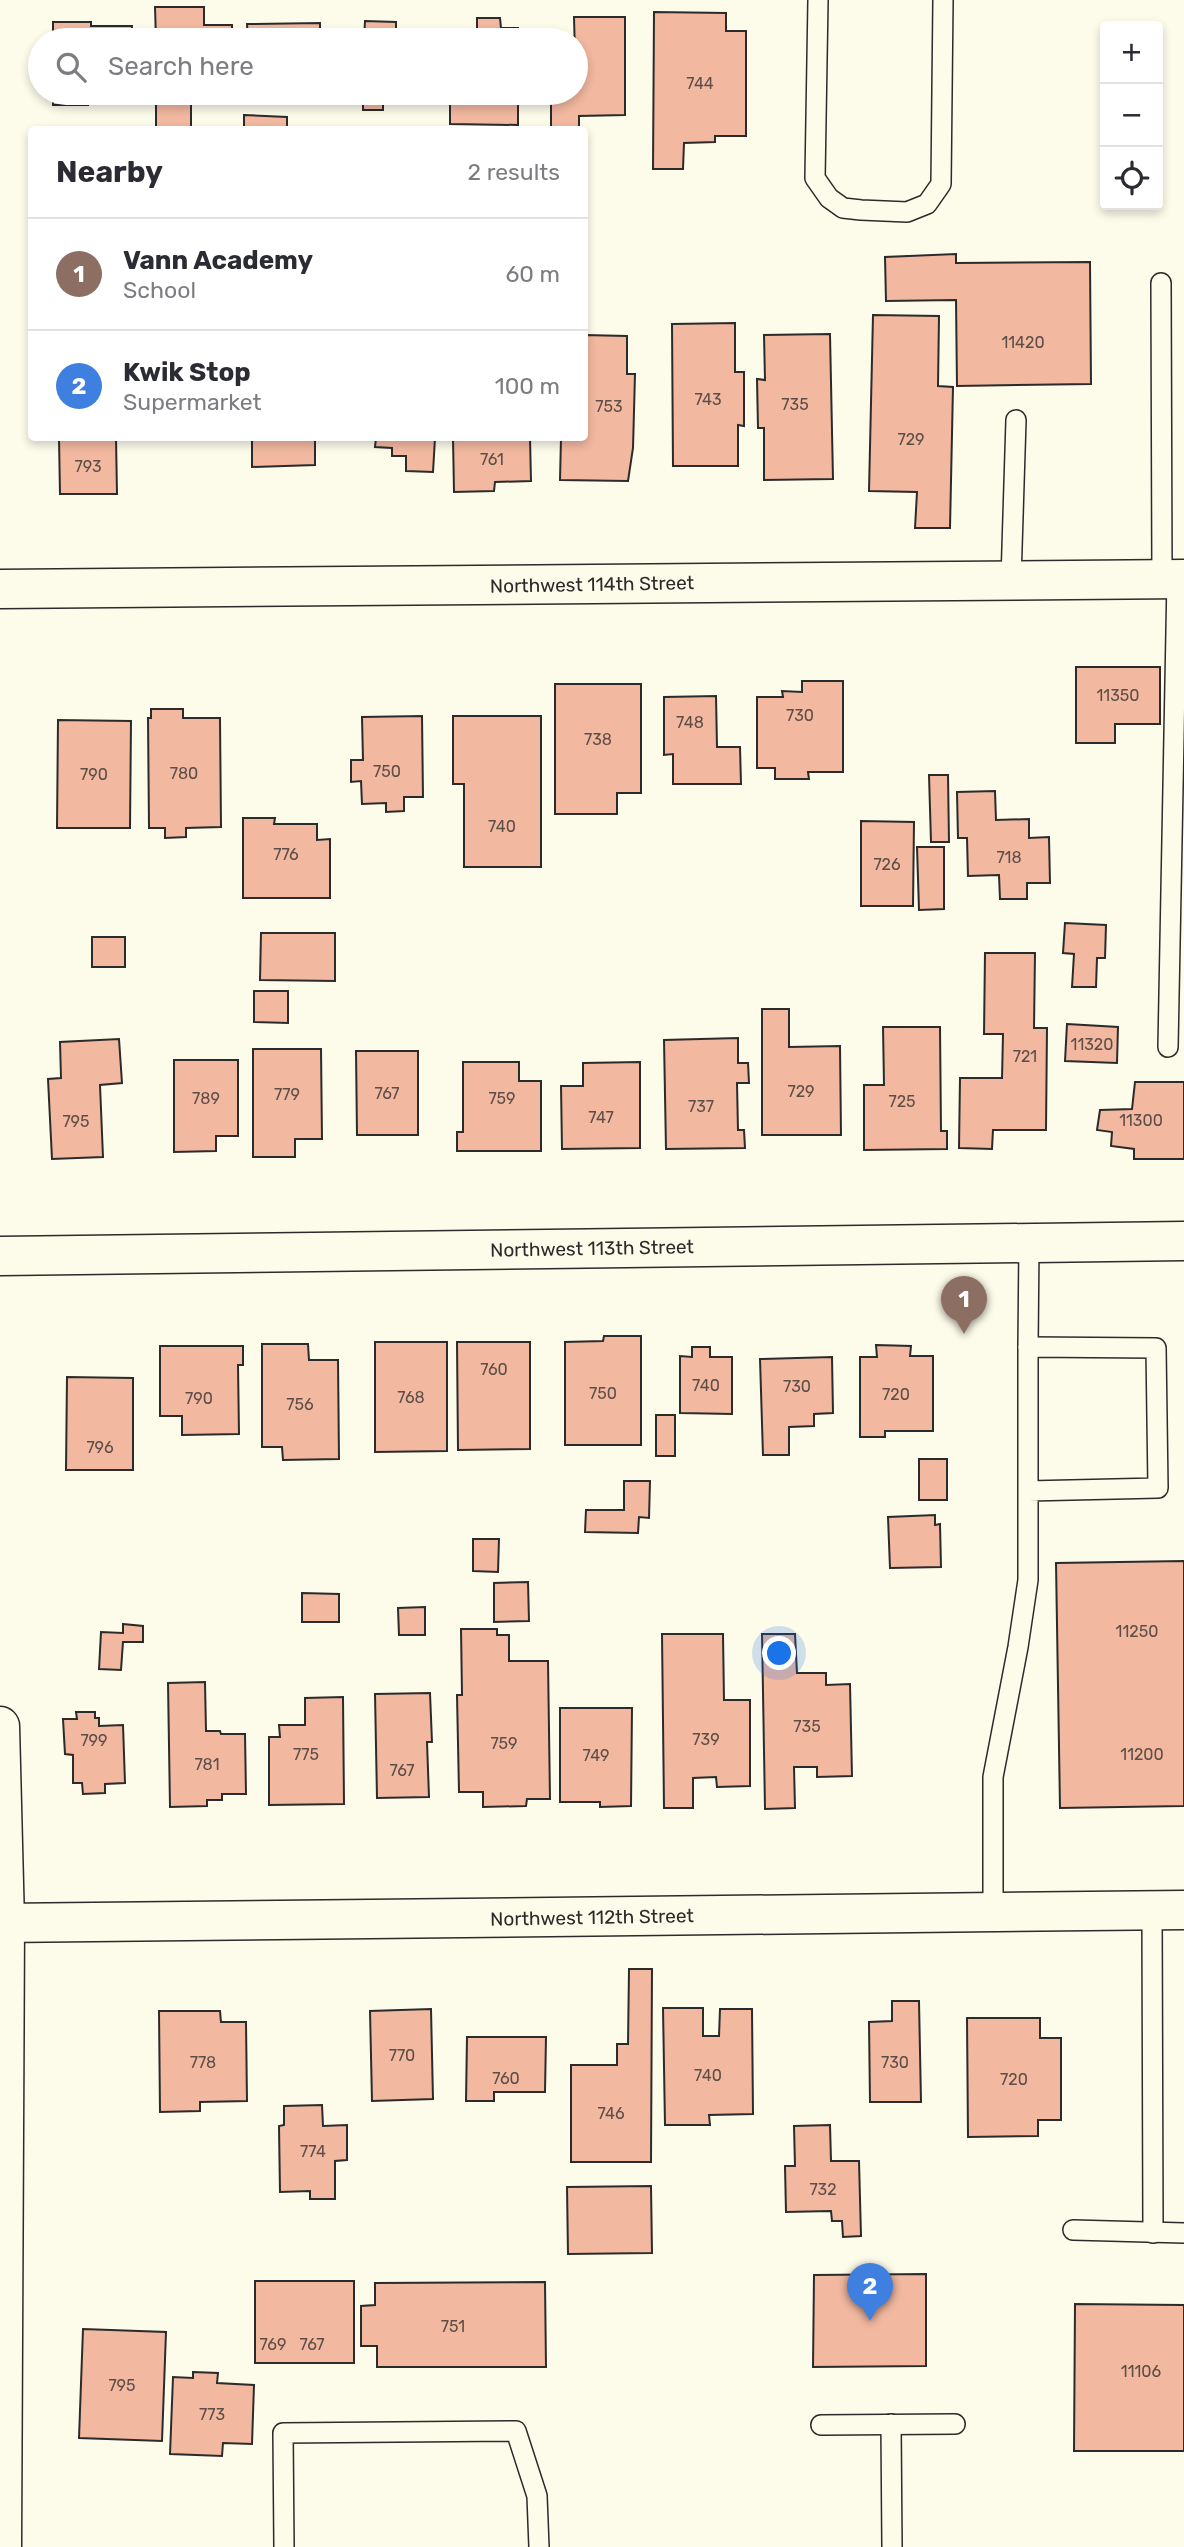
<!DOCTYPE html>
<html lang="en">
<head>
<meta charset="utf-8">
<style>
  :root { --surface:#fff; --page:#f2f2f3; --text:#2b2b33; --muted:#7c7c81; --line:#e1e1e2; --accent:#c62828 }
  body { margin:0; font-family:Rubik,sans-serif; background:var(--page); color:var(--text) }
  .controls { position:absolute; right:21px; top:21px; display:grid; overflow:hidden; border-radius:7px; box-shadow:0 4px 10px #0003 }
  .controls button { width:63px; height:63px; display:grid; place-items:center; padding:0; border:0; border-bottom:2px solid var(--line); background:var(--surface); color:var(--text); font:35px sans-serif }
  .you { position:absolute; left:780px; top:1654px; width:24px; height:24px; margin:-18px; border:5px solid #fff; border-radius:50%; background:#1a73e8; box-shadow:0 0 0 10px #1a73e833 }
  .badge { display:grid; place-items:center; width:46px; height:46px; border-radius:50%; background:var(--accent); color:#fff; font-size:23px; font-weight:700 }
  .pin { position:absolute; translate:-50% -58px; filter:drop-shadow(0 2px 4px #0008) }
  .pin::after { content:''; position:absolute; top:37px; width:24px; height:21px; background:inherit; clip-path:polygon(0 0,100% 0,50% 100%) }
  .list { margin:0; padding:0; list-style:none }
  h2 { display:flex; justify-content:space-between; align-items:center; height:91px; margin:0; padding:0 28px; font-size:30px }
  h2 small { font-size:23px; font-weight:400; color:var(--muted) }
  .list li { display:grid; grid-template-columns:46px 1fr auto; gap:21px; align-items:center; box-sizing:border-box; height:112px; padding:0 28px; border-top:2px solid var(--line) }
  .list b { display:block; font-size:26px; white-space:nowrap }
  .list p { margin:0; font-size:23px; white-space:nowrap; color:var(--muted) }
  .list em { font-size:23px; font-style:normal; color:var(--muted) }
  .icon { flex:none; width:38px; height:38px; fill:none; stroke:currentColor; stroke-width:2; stroke-linecap:round; stroke-linejoin:round }
  .map { position:relative; flex:none; width:1184px; height:2547px; overflow:hidden }
  .search { position:absolute; background:var(--surface); box-shadow:0 4px 10px #0003; left:28px; top:28px; width:560px; height:77px; display:flex; align-items:center; gap:18px; box-sizing:border-box; padding:0 24px; border-radius:38px; color:var(--muted); font-size:26px }
  .panel { position:absolute; background:var(--surface); box-shadow:0 4px 10px #0003; left:28px; top:126px; width:560px; height:315px; border-radius:7px }
  .map>svg:first-child { display:block }
  .building { fill:#f2b8a0; stroke:#2b2b2b; stroke-width:2 }
  .lines { fill:none; stroke-linecap:round; stroke-linejoin:round }
  .service-casing { stroke:#2b2b2b; stroke-width:22 }
  .minor-casing { stroke:#2b2b2b; stroke-width:41 }
  .service { stroke:#fdfbea; stroke-width:19 }
  .minor { stroke:#fdfbea; stroke-width:38 }
  .labels { text-anchor:middle; stroke-width:5; stroke-linejoin:round; paint-order:stroke }
  .number-label { font-size:16px; fill:#5d4e48 }
  .street-label { font-size:19px; fill:#2b2b2b; stroke:#fdfbea }
</style>
</head>
<body>
<div class="map">
<svg width="1184" height="2547" viewBox="0 0 1184 2547">
  <rect width="100%" height="100%" fill="#fdfbea"/>
  <g class="building">
    <polygon points="155,7 204,7 204,25 232,25 232,40 156,40"/>
    <polygon points="654,12 726,13 726,31 746,31 746,136 715,136 715,142 684,143 683,169 653,169"/>
    <polygon points="574,17 625,17 625,115 579,116 579,130 551,130 551,93 576,93"/>
    <polygon points="477,18 500,18 501,28 518,28 518,40 450,40 450,29 477,29"/>
    <polygon points="365,21 396,22 396,36 419,36 419,40 364,40"/>
    <polygon points="53,22 91,22 91,26 132,26 131,40 53,40"/>
    <polygon points="320,23 320,40 248,40 247,24"/>
    <polygon points="53,93 132,93 132,100 88,100 88,105 53,105"/>
    <polygon points="156,93 233,93 191,93 191,130 156,130"/>
    <rect x="249" y="93" width="33" height="8"/>
    <rect x="363" y="93" width="20" height="17"/>
    <polygon points="450,93 518,93 518,125 450,124"/>
    <polygon points="244,115 287,117 287,130 244,130"/>
    <polygon points="956,254 956,263 1090,262 1091,384 957,386 956,300 886,301 885,257"/>
    <polygon points="873,315 939,316 938,386 953,387 950,528 915,528 917,492 869,491"/>
    <polygon points="735,323 735,372 744,372 744,426 738,425 738,466 673,466 672,324"/>
    <polygon points="830,334 833,479 764,480 764,428 758,428 757,379 765,380 764,335"/>
    <polygon points="584,335 627,336 627,374 635,374 633,448 628,481 560,480 561,438 584,438"/>
    <polygon points="59,438 116,438 117,494 60,494"/>
    <polygon points="252,438 315,438 315,465 252,467"/>
    <polygon points="376,438 435,438 433,472 406,471 406,456 392,456 392,448 375,447"/>
    <polygon points="453,438 530,438 531,481 495,482 494,491 454,492"/>
    <polygon points="1076,667 1160,667 1160,724 1115,724 1115,743 1076,743"/>
    <polygon points="802,681 843,681 843,772 808,772 809,779 775,779 775,768 757,768 757,697 783,697 782,691 802,692"/>
    <polygon points="555,684 641,684 641,793 617,793 617,814 555,814"/>
    <polygon points="716,696 717,747 740,747 741,784 673,784 673,754 664,755 664,697"/>
    <polygon points="151,709 183,709 183,718 220,718 221,827 186,828 186,837 165,838 165,828 149,828 148,718 151,718"/>
    <polygon points="422,716 423,797 404,797 404,811 386,812 386,803 362,804 361,781 351,782 351,760 363,760 362,717"/>
    <polygon points="453,716 541,716 541,867 464,867 464,784 453,784"/>
    <polygon points="58,720 131,721 130,828 57,828"/>
    <polygon points="929,775 948,775 949,842 931,842"/>
    <polygon points="995,791 996,820 1029,819 1029,838 1049,837 1050,883 1027,883 1027,899 1000,899 999,875 968,876 967,838 958,838 957,792"/>
    <polygon points="243,818 275,818 274,824 317,824 317,840 330,839 330,898 243,898"/>
    <polygon points="861,821 914,822 913,906 861,906"/>
    <polygon points="917,847 944,847 944,909 919,910"/>
    <polygon points="1065,923 1106,925 1105,958 1097,958 1096,987 1072,987 1074,954 1063,953"/>
    <polygon points="261,933 335,933 335,981 260,980"/>
    <rect x="92" y="937" width="33" height="30"/>
    <polygon points="985,953 1035,953 1034,1028 1047,1028 1046,1130 993,1130 992,1149 959,1148 960,1078 1002,1078 1003,1034 984,1034"/>
    <polygon points="254,991 288,991 288,1023 254,1022"/>
    <polygon points="762,1009 789,1009 789,1047 840,1046 841,1135 762,1135"/>
    <polygon points="1067,1024 1118,1027 1117,1063 1065,1061"/>
    <polygon points="883,1027 940,1027 941,1131 947,1131 947,1149 864,1150 864,1085 884,1085"/>
    <polygon points="738,1038 738,1063 748,1063 749,1083 737,1083 738,1130 744,1130 745,1148 666,1149 664,1040"/>
    <polygon points="119,1039 122,1083 100,1085 103,1157 52,1159 48,1079 61,1078 60,1042"/>
    <polygon points="253,1049 321,1049 322,1139 295,1139 295,1157 253,1157"/>
    <polygon points="356,1051 418,1051 418,1135 357,1135"/>
    <polygon points="174,1060 238,1060 238,1136 216,1136 216,1151 174,1152"/>
    <polygon points="463,1062 519,1062 519,1081 541,1081 541,1151 457,1151 457,1132 463,1132"/>
    <polygon points="640,1062 640,1148 562,1149 561,1086 583,1086 583,1063"/>
    <polygon points="1135,1082 1184,1082 1184,1159 1134,1159 1134,1149 1111,1146 1112,1132 1097,1130 1100,1110 1132,1109"/>
    <polygon points="604,1336 641,1336 641,1445 565,1445 565,1342 603,1341"/>
    <polygon points="375,1342 447,1342 447,1451 375,1452"/>
    <polygon points="457,1342 530,1342 530,1449 458,1450"/>
    <polygon points="262,1344 308,1344 309,1360 338,1360 339,1459 283,1460 282,1447 262,1447"/>
    <polygon points="876,1345 911,1346 910,1356 933,1356 933,1431 885,1431 885,1437 860,1437 860,1357 877,1357"/>
    <polygon points="160,1346 243,1346 243,1365 238,1365 239,1434 182,1435 182,1416 160,1416"/>
    <polygon points="692,1347 710,1347 710,1357 732,1357 732,1414 680,1413 680,1356 692,1357"/>
    <polygon points="832,1357 833,1413 814,1414 814,1426 789,1427 789,1455 763,1455 760,1359"/>
    <polygon points="67,1377 133,1378 133,1470 66,1470"/>
    <rect x="656" y="1415" width="19" height="41"/>
    <rect x="919" y="1459" width="28" height="41"/>
    <polygon points="624,1481 650,1481 649,1518 639,1517 638,1533 585,1532 586,1510 624,1510"/>
    <polygon points="935,1515 935,1525 940,1524 941,1567 890,1568 888,1517"/>
    <polygon points="473,1539 499,1539 498,1572 473,1571"/>
    <polygon points="1184,1561 1184,1806 1060,1808 1056,1563"/>
    <polygon points="528,1582 529,1621 494,1622 494,1583"/>
    <polygon points="302,1593 339,1594 339,1622 302,1622"/>
    <polygon points="425,1607 425,1635 399,1635 398,1608"/>
    <polygon points="123,1624 143,1626 143,1642 123,1642 121,1670 99,1669 101,1632 123,1633"/>
    <polygon points="461,1629 497,1629 497,1635 509,1635 509,1661 548,1661 550,1799 527,1799 526,1806 483,1807 483,1792 459,1792 457,1695 462,1695"/>
    <polygon points="662,1634 723,1634 724,1700 750,1700 750,1786 717,1787 716,1777 693,1778 693,1808 664,1808"/>
    <polygon points="762,1634 795,1634 797,1673 826,1673 826,1685 850,1684 852,1776 817,1777 817,1767 794,1767 795,1808 765,1809"/>
    <polygon points="205,1682 206,1731 220,1731 221,1734 245,1734 246,1794 222,1794 222,1800 207,1800 207,1806 170,1807 168,1683"/>
    <polygon points="430,1693 432,1742 427,1742 429,1797 377,1798 375,1694"/>
    <polygon points="343,1697 344,1804 269,1805 269,1737 280,1737 279,1725 305,1725 305,1698"/>
    <polygon points="560,1708 632,1708 631,1806 600,1807 600,1802 560,1802"/>
    <polygon points="76,1712 95,1712 95,1718 99,1718 99,1726 123,1725 125,1783 105,1784 105,1793 83,1794 82,1783 73,1783 73,1755 65,1754 63,1719 77,1719"/>
    <polygon points="629,1969 652,1969 651,2162 571,2162 571,2065 617,2065 617,2044 628,2044"/>
    <polygon points="892,2001 919,2001 921,2102 870,2102 869,2022 892,2021"/>
    <polygon points="663,2008 703,2008 703,2036 719,2036 720,2009 752,2009 753,2114 709,2115 710,2125 665,2125"/>
    <polygon points="431,2009 433,2099 372,2101 370,2011"/>
    <polygon points="159,2011 220,2011 221,2022 246,2022 247,2101 200,2102 200,2111 160,2112"/>
    <polygon points="967,2018 1040,2018 1040,2038 1061,2038 1061,2120 1038,2120 1038,2136 968,2137"/>
    <polygon points="467,2037 546,2037 545,2092 494,2092 494,2101 466,2101"/>
    <polygon points="322,2105 323,2126 347,2125 347,2160 335,2161 335,2199 310,2199 310,2191 280,2192 279,2126 284,2125 284,2106"/>
    <polygon points="830,2125 831,2161 859,2161 861,2236 843,2237 842,2221 832,2221 831,2211 786,2212 785,2166 795,2166 794,2126"/>
    <polygon points="651,2186 652,2253 568,2254 567,2187"/>
    <polygon points="926,2274 926,2366 813,2367 814,2275"/>
    <rect x="255" y="2281" width="99" height="82"/>
    <polygon points="545,2282 546,2367 377,2367 377,2346 361,2346 361,2306 375,2305 375,2283"/>
    <polygon points="1075,2304 1184,2305 1184,2451 1074,2451"/>
    <polygon points="83,2329 166,2332 162,2441 79,2438"/>
    <polygon points="193,2372 218,2373 217,2383 254,2385 252,2444 223,2443 222,2456 170,2454 173,2377 193,2378"/>
  </g>
  <g class="lines">
    <defs>
      <g id="service">
        <polyline points="818,0 815,178 829,198 843,208 861,210 907,212 927,204 941,184 943,0"/>
        <polyline points="1161,283 1162,579"/>
        <polyline points="1011,580 1016,420"/>
        <polyline points="1168,1047 1177,579"/>
        <polyline points="1028,1347 1029,1243"/>
        <polyline points="1152,1911 1153,2233"/>
        <polyline points="993,1913 993,1777 1018,1647 1028,1580 1028,1347 1156,1348 1158,1488 1028,1491"/>
        <polyline points="1073,2230 1184,2233"/>
        <polyline points="891,2424 892,2547"/>
        <polyline points="821,2425 955,2424"/>
        <polyline points="284,2547 283,2433 516,2431 537,2496 539,2547"/>
      </g>
      <g id="minor">
        <polyline points="0,589 1184,579"/>
        <polyline points="0,1256 1184,1241"/>
        <polyline points="0,1726 5,1923 2,2547"/>
        <polyline points="0,1923 1184,1910"/>
      </g>
    </defs>
    <use href="#service" class="service-casing"/>
    <use href="#minor" class="minor-casing"/>
    <use href="#service" class="service"/>
    <use href="#minor" class="minor"/>
  </g>
  <g class="labels">
    <g class="number-label">
      <text x="700" y="89">744</text>
      <text x="1023" y="348">11420</text>
      <text x="708" y="405">743</text>
      <text x="795" y="410">735</text>
      <text x="609" y="412">753</text>
      <text x="911" y="445">729</text>
      <text x="492" y="465">761</text>
      <text x="88" y="472">793</text>
      <text x="1118" y="701">11350</text>
      <text x="800" y="721">730</text>
      <text x="690" y="728">748</text>
      <text x="598" y="745">738</text>
      <text x="387" y="777">750</text>
      <text x="184" y="779">780</text>
      <text x="94" y="780">790</text>
      <text x="502" y="832">740</text>
      <text x="286" y="860">776</text>
      <text x="1009" y="863">718</text>
      <text x="887" y="870">726</text>
      <text x="1092" y="1050">11320</text>
      <text x="1025" y="1062">721</text>
      <text x="801" y="1097">729</text>
      <text x="387" y="1099">767</text>
      <text x="287" y="1100">779</text>
      <text x="206" y="1104">789</text>
      <text x="502" y="1104">759</text>
      <text x="902" y="1107">725</text>
      <text x="701" y="1112">737</text>
      <text x="601" y="1123">747</text>
      <text x="1141" y="1126">11300</text>
      <text x="76" y="1127">795</text>
      <text x="494" y="1375">760</text>
      <text x="706" y="1391">740</text>
      <text x="797" y="1392">730</text>
      <text x="603" y="1399">750</text>
      <text x="896" y="1400">720</text>
      <text x="411" y="1403">768</text>
      <text x="199" y="1404">790</text>
      <text x="300" y="1410">756</text>
      <text x="100" y="1453">796</text>
      <text x="1137" y="1637">11250</text>
      <text x="807" y="1732">735</text>
      <text x="706" y="1745">739</text>
      <text x="94" y="1746">799</text>
      <text x="504" y="1749">759</text>
      <text x="306" y="1760">775</text>
      <text x="1142" y="1760">11200</text>
      <text x="596" y="1761">749</text>
      <text x="207" y="1770">781</text>
      <text x="402" y="1776">767</text>
      <text x="402" y="2061">770</text>
      <text x="203" y="2068">778</text>
      <text x="895" y="2068">730</text>
      <text x="708" y="2081">740</text>
      <text x="506" y="2084">760</text>
      <text x="1014" y="2085">720</text>
      <text x="611" y="2119">746</text>
      <text x="313" y="2157">774</text>
      <text x="823" y="2195">732</text>
      <text x="453" y="2332">751</text>
      <text x="273" y="2350">769</text>
      <text x="312" y="2350">767</text>
      <text x="1141" y="2377">11106</text>
      <text x="122" y="2391">795</text>
      <text x="212" y="2420">773</text>
    </g>
    <g class="street-label">
      <text transform="translate(592 584) rotate(-1)" y="7">Northwest 114th Street</text>
      <text transform="translate(592 1248) rotate(-1)" y="7">Northwest 113th Street</text>
      <text transform="translate(592 1917) rotate(-1)" y="7">Northwest 112th Street</text>
    </g>
  </g>
</svg>
<div class="controls">
<button>+</button>
<button>−</button>
<button><svg class="icon" aria-label="locate" viewBox="0 0 24 24"><circle cx="12" cy="12" r="6"/><path d="M12 2v4M12 18v4M2 12h4M18 12h4"/></svg></button>
</div>
<div class="you"></div>
<div class="pin badge" style="left:964px;top:1334px;background:#8d6e63">1</div>
<div class="pin badge" style="left:870px;top:2321px;background:#3f7fe0">2</div>
<div class="search"><svg class="icon" aria-label="search" viewBox="0 0 24 24"><circle cx="10" cy="10" r="6"/><path d="M15 15l6 6"/></svg>Search here</div>
<section class="panel">
<h2>Nearby<small>2 results</small></h2>
<ul class="list">
<li><span class="badge" style="background:#8d6e63">1</span><div><b>Vann Academy</b><p>School</p></div><em>60 m</em></li>
<li><span class="badge" style="background:#3f7fe0">2</span><div><b>Kwik Stop</b><p>Supermarket</p></div><em>100 m</em></li>
</ul>
</section>
</div>
</body>
</html>
